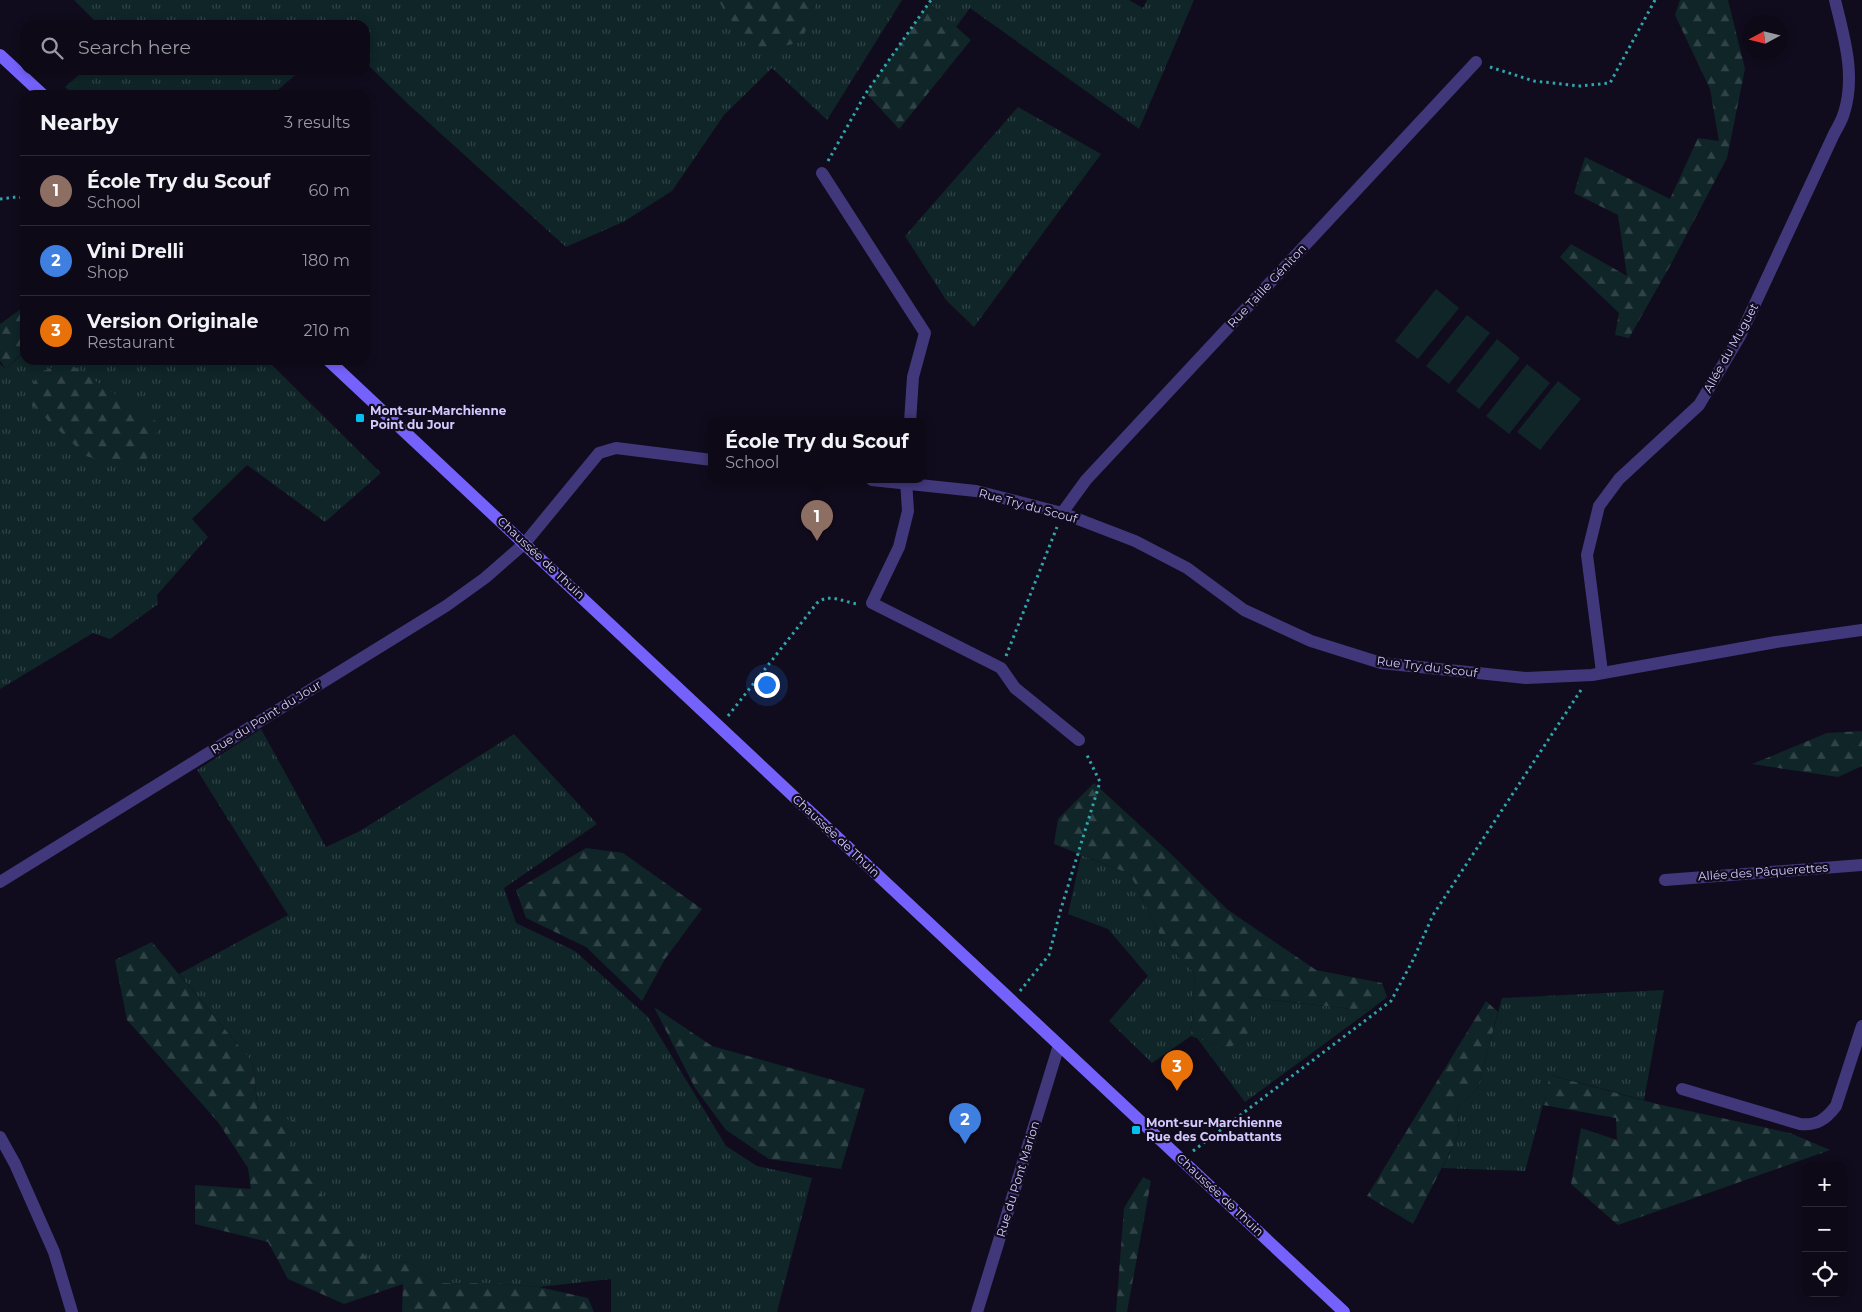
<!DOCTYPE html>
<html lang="en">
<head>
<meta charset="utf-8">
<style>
  :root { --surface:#0d0916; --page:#1b1723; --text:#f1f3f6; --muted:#9a9aa1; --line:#2d2a35; --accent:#0b8043 }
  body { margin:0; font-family:Montserrat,sans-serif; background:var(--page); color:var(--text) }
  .controls { position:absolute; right:15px; bottom:15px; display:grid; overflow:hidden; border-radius:10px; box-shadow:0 2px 8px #0003 }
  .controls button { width:45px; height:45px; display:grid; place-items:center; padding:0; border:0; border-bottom:1px solid var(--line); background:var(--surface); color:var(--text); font:25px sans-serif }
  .compass { position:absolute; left:1742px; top:15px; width:45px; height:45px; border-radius:50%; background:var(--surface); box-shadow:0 2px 8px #0003; rotate:263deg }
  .you { position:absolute; left:766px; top:684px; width:18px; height:18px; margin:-12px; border:4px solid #fff; border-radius:50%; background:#1a73e8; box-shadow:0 0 0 8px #1a73e833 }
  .badge { display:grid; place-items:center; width:32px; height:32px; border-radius:50%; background:var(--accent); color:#fff; font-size:16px; font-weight:700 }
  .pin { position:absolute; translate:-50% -41px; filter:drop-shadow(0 1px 2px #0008) }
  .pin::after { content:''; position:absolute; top:26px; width:18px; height:15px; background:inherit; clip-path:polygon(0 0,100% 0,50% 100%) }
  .popup { position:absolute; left:708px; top:418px; width:218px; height:65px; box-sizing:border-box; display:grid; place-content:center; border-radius:10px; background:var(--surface); filter:drop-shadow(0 1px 4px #0005); font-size:16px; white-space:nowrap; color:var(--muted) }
  .popup b { font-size:19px; color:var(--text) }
  .popup::after { content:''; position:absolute; left:50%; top:100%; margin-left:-10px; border:10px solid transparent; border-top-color:var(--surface) }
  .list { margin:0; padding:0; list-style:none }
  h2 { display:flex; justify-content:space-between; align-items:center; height:65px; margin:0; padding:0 20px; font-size:21px }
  h2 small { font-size:16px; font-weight:400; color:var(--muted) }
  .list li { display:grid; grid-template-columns:32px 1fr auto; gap:15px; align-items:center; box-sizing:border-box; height:70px; padding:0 20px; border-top:1px solid var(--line) }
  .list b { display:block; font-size:19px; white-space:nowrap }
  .list p { margin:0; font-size:16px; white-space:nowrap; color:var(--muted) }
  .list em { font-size:16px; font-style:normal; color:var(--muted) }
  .icon { flex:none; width:28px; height:28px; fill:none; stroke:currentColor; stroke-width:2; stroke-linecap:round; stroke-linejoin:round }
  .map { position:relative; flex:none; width:1862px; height:1312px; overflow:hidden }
  .search { position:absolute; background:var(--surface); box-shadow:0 2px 8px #0003; left:20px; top:20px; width:350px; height:55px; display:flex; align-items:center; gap:12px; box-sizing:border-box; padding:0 18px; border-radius:15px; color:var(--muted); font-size:19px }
  .panel { position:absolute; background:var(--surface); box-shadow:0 2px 8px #0003; left:20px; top:90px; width:350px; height:275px; border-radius:15px }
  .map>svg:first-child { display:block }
  .grass { fill:url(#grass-tufts) }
  .forest { fill:url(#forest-firs) }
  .garden { fill:#0f2527 }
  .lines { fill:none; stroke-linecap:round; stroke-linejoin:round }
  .path { stroke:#2fa6ac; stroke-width:3; stroke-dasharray:2.5 4; stroke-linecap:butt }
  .minor { stroke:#41387b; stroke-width:12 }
  .secondary { stroke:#7562fc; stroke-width:12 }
  .poi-dot { fill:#05bfee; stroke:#110c1d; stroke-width:2 }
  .labels { text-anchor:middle; stroke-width:4.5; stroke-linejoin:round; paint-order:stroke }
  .street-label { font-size:12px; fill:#d4c9fe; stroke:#110c1d }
  .poi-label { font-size:12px; font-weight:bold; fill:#d4c9fe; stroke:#110c1d; text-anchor:start }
</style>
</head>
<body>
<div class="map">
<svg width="1862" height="1312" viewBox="0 0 1862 1312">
  <defs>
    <pattern id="grass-tufts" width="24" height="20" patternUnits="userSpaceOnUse" patternTransform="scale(1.25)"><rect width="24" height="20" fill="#0f2527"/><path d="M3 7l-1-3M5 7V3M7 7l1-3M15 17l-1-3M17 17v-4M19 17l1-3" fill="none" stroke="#314347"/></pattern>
    <pattern id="forest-firs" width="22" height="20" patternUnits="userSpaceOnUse" patternTransform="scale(1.25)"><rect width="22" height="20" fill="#0f2527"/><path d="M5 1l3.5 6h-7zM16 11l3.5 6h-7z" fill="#314347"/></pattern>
  </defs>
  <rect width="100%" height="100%" fill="#110c1d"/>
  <g class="grass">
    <polygon points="74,0 902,0 827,120 772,68 724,115 672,191 625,221 566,247 408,104 365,62 365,25 99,25"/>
    <polygon points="931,0 1129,0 1143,8 1147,0 1194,0 1139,129 970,8 956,27 929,3"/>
    <polygon points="85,70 301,70 272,95 74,95 65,87"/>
    <polygon points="1018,107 1101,154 974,327 946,300 905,236"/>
    <polygon points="25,351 25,360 267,360 381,473 325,522 247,465 192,519 208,537 157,595 158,604 110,639 93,633 0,689 0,364 6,369"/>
    <polygon points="261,729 326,847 360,831 514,734 597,824 504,888 516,923 575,951 648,1017 726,1146 757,1166 812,1178 777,1312 611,1312 611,1279 539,1287 493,1283 433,1283 411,1263 368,1261 287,1149 258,1113 253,1063 179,974 288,915 197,770"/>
    <polygon points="1081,855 1130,874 1162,939 1195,974 1191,1036 1152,1063 1109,1021 1148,976 1108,929 1068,914"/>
    <polygon points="1664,990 1644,1100 1551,1075 1525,1171 1442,1168 1459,1134 1457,1108 1478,1087 1502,998"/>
    <polygon points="1247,997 1369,1011 1245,1102 1197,1038 1227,1049"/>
  </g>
  <g class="forest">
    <polygon points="718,0 814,0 816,4 801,42 753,53"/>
    <polygon points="1680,0 1728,0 1745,69 1727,158 1671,264 1629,338 1615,335 1619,313 1560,257 1571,244 1627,276 1618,215 1574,193 1585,157 1670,199 1698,138 1719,141 1710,89 1675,15"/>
    <polygon points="929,3 971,40 899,129 866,93"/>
    <polygon points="25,306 25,350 6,369 0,361 0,324"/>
    <polygon points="67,362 160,424 145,463 106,462 86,456 27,400 38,373"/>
    <polygon points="1862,731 1862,766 1838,777 1752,764 1827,733"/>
    <polygon points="1094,783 1170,853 1228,910 1316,970 1382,983 1387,997 1369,1011 1248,997 1253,1034 1227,1049 1191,1036 1195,974 1162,939 1130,874 1054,844 1058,819"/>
    <polygon points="586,848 623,853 702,909 665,959 642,1001 586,947 526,918 516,890"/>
    <polygon points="152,942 253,1063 258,1113 296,1121 288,1149 368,1260 411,1263 433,1283 493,1283 539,1287 588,1298 594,1312 402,1312 403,1284 344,1304 288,1279 268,1242 195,1224 195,1185 251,1189 248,1168 218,1122 127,1020 115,960"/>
    <polygon points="1486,1001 1498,1012 1478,1087 1457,1108 1459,1134 1413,1224 1367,1196"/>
    <polygon points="654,1007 712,1046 865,1089 841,1169 769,1159 726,1130 695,1088"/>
    <polygon points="1550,1075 1657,1104 1790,1133 1830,1150 1618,1225 1571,1184 1581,1128 1617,1140 1616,1118 1543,1105"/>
    <polygon points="1143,1177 1151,1181 1127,1312 1116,1312 1124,1208"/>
  </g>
  <g class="garden">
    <polygon points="1436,289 1459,308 1418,359 1395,341"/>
    <polygon points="1467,315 1490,333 1449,384 1426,366"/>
    <polygon points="1497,339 1520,358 1479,409 1456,391"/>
    <polygon points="1527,364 1550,383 1509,434 1486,416"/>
    <polygon points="1558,381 1581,399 1540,450 1517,432"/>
  </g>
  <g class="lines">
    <g class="path">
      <polyline points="1490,67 1534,81 1580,86 1610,83 1655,0"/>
      <polyline points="828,161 866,93 931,0"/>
      <polyline points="0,199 16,197 25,198"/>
      <polyline points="1006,656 1057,527"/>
      <path d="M728,716L817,603C830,592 844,603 859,604"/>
      <polyline points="1020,991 1049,955 1060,912 1100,782 1086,753"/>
      <polyline points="1193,1151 1391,1001 1413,960 1433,915 1581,690"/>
    </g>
    <g class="minor">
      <polyline points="822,173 925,333 913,377 910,422"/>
      <polyline points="872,480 976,491 1062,513 1135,541 1187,568 1244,610 1311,641 1381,663 1526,678 1592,675 1776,642 1862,630"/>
      <polyline points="906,480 908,511 899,547 872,603 1001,668 1015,688 1079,740"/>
      <polyline points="1062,513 1086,480 1476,62"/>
      <path d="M1602,672L1587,555L1599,506L1619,479L1699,405L1740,336L1834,134C1838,127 1842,120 1844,113C1856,75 1844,37 1835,0"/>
      <polyline points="1665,880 1862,865"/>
      <polyline points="0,882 446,606 485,578 525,543 599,453 616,448 712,460"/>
      <path d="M1682,1089L1800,1124C1817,1126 1826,1119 1836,1106L1862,1026"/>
      <polyline points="0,1137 15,1164 54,1252 72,1312"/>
      <polyline points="977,1312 1059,1045"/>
    </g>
    <g class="secondary">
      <polyline points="0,55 43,95"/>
      <polyline points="328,360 1344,1312"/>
    </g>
  </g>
  <g class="poi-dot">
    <rect x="355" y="413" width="10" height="10" rx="2.5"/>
    <rect x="1131" y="1125" width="10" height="10" rx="2.5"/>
  </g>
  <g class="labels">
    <g class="street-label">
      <text transform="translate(1267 286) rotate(-47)" y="4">Rue Taille Géniton</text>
      <text transform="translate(1731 348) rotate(-61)" y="4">Allée du Muguet</text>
      <text transform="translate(1028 506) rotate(15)" y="4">Rue Try du Scouf</text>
      <text transform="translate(541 558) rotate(43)" y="4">Chaussée de Thuin</text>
      <text transform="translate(1427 667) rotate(7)" y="4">Rue Try du Scouf</text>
      <text transform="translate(266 717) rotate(-32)" y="4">Rue du Point du Jour</text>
      <text transform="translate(836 836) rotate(43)" y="4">Chaussée de Thuin</text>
      <text transform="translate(1763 872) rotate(-4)" y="4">Allée des Pâquerettes</text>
      <text transform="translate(1018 1179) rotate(-73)" y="4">Rue du Pont Marion</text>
      <text transform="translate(1220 1195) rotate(43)" y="4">Chaussée de Thuin</text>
    </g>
    <g class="poi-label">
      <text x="370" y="415">Mont-sur-Marchienne<tspan x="370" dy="14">Point du Jour</tspan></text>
      <text x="1146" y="1127">Mont-sur-Marchienne<tspan x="1146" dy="14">Rue des Combattants</tspan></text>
    </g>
  </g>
</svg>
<div class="controls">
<button>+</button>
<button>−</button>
<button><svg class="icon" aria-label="locate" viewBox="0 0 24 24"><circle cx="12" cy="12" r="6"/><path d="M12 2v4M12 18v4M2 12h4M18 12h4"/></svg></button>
</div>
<svg class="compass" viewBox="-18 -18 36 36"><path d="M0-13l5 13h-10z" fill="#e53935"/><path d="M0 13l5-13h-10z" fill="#9a9aa1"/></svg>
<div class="you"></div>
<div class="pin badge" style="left:817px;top:541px;background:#8d6e63">1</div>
<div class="popup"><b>École Try du Scouf</b>School</div>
<div class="pin badge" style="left:965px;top:1144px;background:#3f7fe0">2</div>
<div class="pin badge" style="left:1177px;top:1091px;background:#e8710a">3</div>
<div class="search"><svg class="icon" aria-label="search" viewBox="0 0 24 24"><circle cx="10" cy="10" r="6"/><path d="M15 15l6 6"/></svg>Search here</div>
<section class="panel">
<h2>Nearby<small>3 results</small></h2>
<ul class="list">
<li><span class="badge" style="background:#8d6e63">1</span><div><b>École Try du Scouf</b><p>School</p></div><em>60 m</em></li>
<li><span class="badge" style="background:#3f7fe0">2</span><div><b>Vini Drelli</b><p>Shop</p></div><em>180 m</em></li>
<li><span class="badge" style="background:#e8710a">3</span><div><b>Version Originale</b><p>Restaurant</p></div><em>210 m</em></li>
</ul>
</section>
</div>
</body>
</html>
